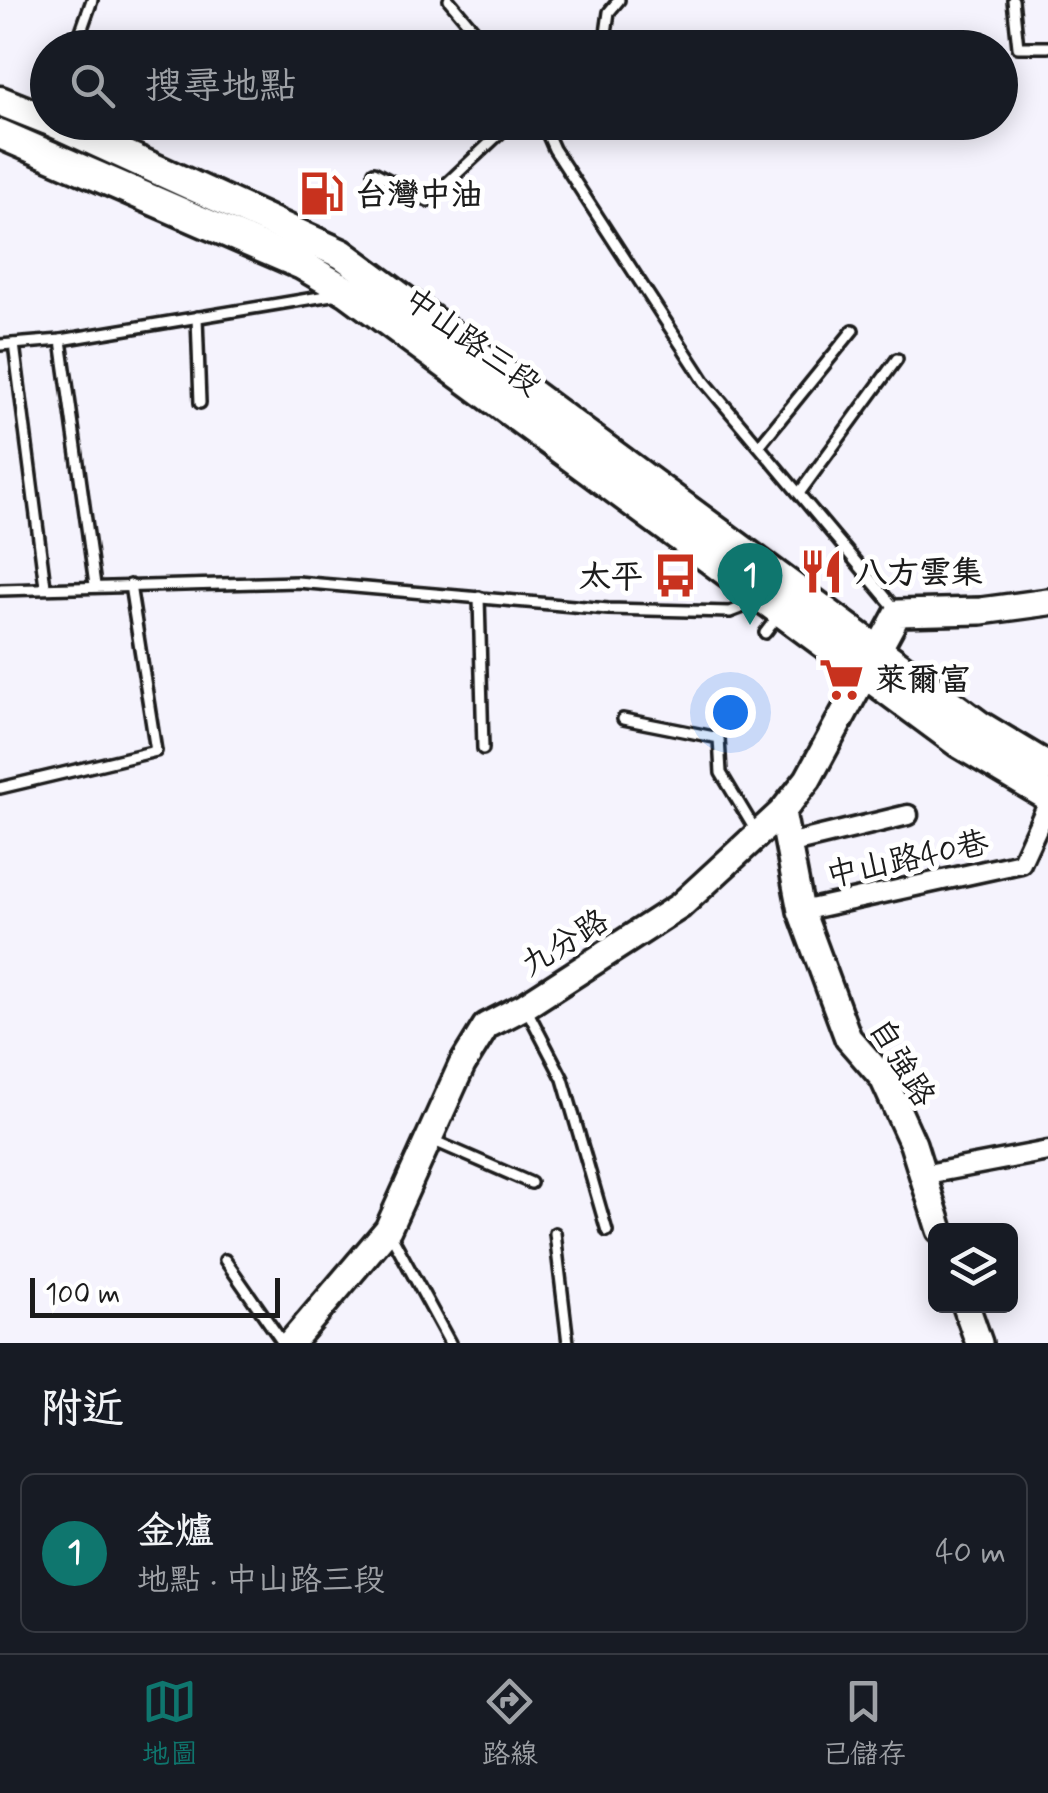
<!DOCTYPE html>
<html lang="zh-TW">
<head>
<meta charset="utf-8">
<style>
  :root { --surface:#171b24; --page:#242831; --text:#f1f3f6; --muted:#9ea1a6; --line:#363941; --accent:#0f766e }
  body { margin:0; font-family:Mynerve,"LXGW WenKai TC",sans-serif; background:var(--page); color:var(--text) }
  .controls { position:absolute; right:30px; bottom:30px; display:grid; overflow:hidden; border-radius:15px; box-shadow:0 5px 25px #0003 }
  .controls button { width:90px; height:90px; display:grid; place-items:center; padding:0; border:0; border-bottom:2px solid var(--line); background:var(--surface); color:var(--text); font:50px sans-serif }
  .scale { position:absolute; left:30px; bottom:25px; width:250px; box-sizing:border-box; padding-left:10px; border:5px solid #1c1c1c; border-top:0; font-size:28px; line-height:35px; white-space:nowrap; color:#1c1c1c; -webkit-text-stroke:8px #fff; paint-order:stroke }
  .you { position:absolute; left:730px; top:712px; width:35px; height:35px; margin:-25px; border:8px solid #fff; border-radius:50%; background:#1a73e8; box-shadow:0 0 0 15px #1a73e833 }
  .badge { display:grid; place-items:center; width:65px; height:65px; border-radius:50%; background:var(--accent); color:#fff; font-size:32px; font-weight:700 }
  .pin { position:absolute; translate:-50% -82px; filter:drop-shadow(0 2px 5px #0008) }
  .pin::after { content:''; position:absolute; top:52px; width:35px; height:30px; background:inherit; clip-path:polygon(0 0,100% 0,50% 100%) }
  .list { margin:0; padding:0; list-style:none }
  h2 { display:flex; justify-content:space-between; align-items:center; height:130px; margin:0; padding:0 40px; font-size:42px }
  h2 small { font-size:32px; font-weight:400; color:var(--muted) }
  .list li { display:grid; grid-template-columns:65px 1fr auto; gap:30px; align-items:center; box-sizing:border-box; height:160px; margin:0 20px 20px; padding:0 20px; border:2px solid var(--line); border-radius:15px }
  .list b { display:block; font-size:38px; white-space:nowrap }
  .list p { margin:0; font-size:32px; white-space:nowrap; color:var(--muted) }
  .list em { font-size:32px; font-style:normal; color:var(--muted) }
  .icon { flex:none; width:55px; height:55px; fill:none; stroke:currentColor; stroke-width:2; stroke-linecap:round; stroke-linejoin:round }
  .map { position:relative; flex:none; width:1048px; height:1343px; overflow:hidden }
  .search { position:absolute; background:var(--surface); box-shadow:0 5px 25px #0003; left:30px; right:30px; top:30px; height:110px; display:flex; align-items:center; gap:25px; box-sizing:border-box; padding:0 35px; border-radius:55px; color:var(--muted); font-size:38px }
  .sheet { height:310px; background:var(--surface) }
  nav { display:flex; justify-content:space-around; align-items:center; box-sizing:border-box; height:140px; border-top:2px solid var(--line); background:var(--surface); font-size:28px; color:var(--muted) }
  nav a { display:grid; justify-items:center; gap:5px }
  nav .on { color:var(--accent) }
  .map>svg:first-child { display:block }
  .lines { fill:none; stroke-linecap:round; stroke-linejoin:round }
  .lane-casing { stroke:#1c1c1c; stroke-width:16 }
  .street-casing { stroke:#1c1c1c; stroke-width:25 }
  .secondary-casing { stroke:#1c1c1c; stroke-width:32 }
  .primary-casing { stroke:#1c1c1c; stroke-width:35 }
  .lane { stroke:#fff; stroke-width:9 }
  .street { stroke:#fff; stroke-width:18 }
  .secondary { stroke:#fff; stroke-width:25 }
  .primary { stroke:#fff; stroke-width:28 }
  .labels { text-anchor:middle; stroke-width:10; stroke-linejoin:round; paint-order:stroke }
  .poi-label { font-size:32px; font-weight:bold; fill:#1c1c1c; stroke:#fff; text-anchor:start }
  .street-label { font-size:32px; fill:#1c1c1c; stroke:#fff }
</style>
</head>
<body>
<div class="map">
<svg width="1048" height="1343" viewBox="0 0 1048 1343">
  <rect width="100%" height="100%" fill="#f5f3fd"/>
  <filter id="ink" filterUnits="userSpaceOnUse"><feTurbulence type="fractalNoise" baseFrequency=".01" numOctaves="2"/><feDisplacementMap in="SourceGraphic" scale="20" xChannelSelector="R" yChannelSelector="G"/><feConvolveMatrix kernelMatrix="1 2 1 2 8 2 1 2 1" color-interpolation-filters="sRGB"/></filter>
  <g filter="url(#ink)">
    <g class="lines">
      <defs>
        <g id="lane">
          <polyline points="449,0 489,48"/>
          <polyline points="1013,0 1018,47 1048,47"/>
          <polyline points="75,48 92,0"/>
          <polyline points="604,48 609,12 619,0"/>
          <polyline points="542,122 554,149 705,382 898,612"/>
          <polyline points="374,172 428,201 512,122"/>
          <polyline points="197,317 200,403"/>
          <polyline points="61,340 95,585"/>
          <polyline points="14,344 45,586"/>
          <polyline points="0,345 61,340 338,294"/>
          <polyline points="759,446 853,330"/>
          <polyline points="800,492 897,359"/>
          <polyline points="0,590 297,582 608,609 730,612 759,601"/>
          <polyline points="479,597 483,749"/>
          <polyline points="765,633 778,616"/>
          <polyline points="623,719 719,738 721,773 757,833"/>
          <polyline points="0,788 156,751 130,585"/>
          <polyline points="526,1008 563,1079 607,1231"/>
          <polyline points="432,1140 531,1183"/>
          <polyline points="389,1231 450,1343"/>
          <polyline points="555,1233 568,1343"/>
          <polyline points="225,1260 283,1343"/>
        </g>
        <g id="street">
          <polyline points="788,844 908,815"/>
          <polyline points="801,911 1021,863 1048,804"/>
          <polyline points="922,1175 1048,1151"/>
        </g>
        <g id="secondary">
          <polyline points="782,812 801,911 848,1038 883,1078 913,1144 940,1230"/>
          <polyline points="966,1306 979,1343"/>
          <polyline points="291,1343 388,1229 462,1065 486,1026 525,1006 680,906 782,812 808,779 898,613 981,611 1048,602"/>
        </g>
        <g id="primary">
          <polyline points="0,101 48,120"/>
          <polyline points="53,122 342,254 980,726 1048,767"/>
          <polyline points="0,134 302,265 348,292 959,743 1048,796"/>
        </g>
      </defs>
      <use href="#lane" class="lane-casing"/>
      <use href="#street" class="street-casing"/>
      <use href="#secondary" class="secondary-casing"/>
      <use href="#primary" class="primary-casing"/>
      <use href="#lane" class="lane"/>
      <use href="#street" class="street"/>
      <use href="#secondary" class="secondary"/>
      <use href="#primary" class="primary"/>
    </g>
  </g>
  <defs>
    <symbol id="fuel-bare" viewBox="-9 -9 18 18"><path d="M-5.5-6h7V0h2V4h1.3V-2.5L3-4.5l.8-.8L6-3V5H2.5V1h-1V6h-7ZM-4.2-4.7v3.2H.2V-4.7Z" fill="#c8321e" stroke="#fff" stroke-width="2.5" paint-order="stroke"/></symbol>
    <symbol id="restaurant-bare" viewBox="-9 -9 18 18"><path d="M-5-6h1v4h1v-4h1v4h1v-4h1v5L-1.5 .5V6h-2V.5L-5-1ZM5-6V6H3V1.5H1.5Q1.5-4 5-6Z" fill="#c8321e" stroke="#fff" stroke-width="2.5" paint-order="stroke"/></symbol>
    <symbol id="bus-bare" viewBox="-9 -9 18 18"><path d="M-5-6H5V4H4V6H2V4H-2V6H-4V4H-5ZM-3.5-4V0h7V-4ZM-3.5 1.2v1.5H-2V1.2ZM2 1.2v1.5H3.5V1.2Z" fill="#c8321e" stroke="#fff" stroke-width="2.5" paint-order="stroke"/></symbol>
    <symbol id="supermarket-bare" viewBox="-9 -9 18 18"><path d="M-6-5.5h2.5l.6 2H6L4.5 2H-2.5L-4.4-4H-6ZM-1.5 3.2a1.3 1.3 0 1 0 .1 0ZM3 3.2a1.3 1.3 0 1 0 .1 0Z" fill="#c8321e" stroke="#fff" stroke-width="2.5" paint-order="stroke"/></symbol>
  </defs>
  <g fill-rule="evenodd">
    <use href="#fuel-bare" x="290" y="162" width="63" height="63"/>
    <use href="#restaurant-bare" x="790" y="540" width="63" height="63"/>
    <use href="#bus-bare" x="644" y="544" width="63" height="63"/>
    <use href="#supermarket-bare" x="810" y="648" width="63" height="63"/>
  </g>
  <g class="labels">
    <g class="poi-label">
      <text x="355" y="205">台灣中油</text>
      <text x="855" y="583">八方雲集</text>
      <text x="643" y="587" text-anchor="end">太平</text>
      <text x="875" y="690">萊爾富</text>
    </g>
    <g class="street-label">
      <text transform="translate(473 341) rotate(36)" y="11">中山路三段</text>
      <text transform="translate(907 858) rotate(-12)" y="11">中山路40巷</text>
      <text transform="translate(564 942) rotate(-32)" y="11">九分路</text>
      <text transform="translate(903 1062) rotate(59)" y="11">自強路</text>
    </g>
  </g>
</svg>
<div class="controls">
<button><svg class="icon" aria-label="layers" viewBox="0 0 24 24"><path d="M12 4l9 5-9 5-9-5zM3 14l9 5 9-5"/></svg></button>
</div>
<div class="scale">100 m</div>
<div class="you"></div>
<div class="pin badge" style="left:750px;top:625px">1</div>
<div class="search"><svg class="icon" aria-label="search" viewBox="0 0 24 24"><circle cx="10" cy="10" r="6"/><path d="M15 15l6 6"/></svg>搜尋地點</div>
</div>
<section class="sheet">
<h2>附近<small></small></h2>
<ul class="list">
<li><span class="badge">1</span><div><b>金爐</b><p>地點 · 中山路三段</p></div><em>40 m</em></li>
</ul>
</section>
<nav>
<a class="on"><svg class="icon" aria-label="map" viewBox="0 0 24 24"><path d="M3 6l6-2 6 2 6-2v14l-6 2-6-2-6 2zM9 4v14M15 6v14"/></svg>地圖</a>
<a><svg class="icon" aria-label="directions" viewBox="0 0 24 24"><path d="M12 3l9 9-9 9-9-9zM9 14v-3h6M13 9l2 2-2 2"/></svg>路線</a>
<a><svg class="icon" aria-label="saved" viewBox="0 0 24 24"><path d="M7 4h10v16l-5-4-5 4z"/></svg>已儲存</a>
</nav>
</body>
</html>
